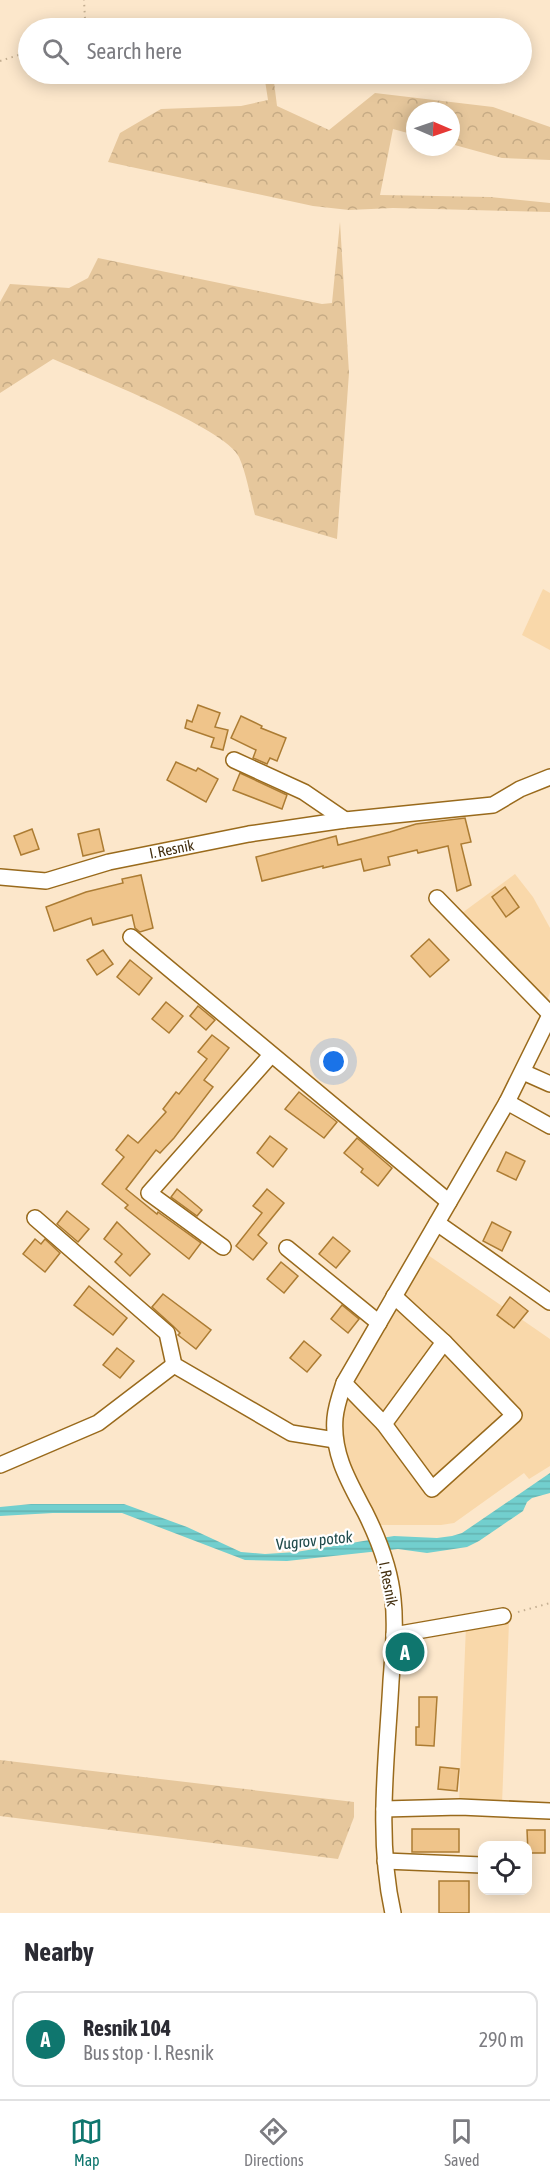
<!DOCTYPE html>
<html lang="en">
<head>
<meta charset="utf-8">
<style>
  :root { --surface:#fff; --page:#f2f2f3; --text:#2b2b33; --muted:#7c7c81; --line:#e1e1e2; --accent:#0f766e }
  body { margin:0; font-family:"Asap Condensed",sans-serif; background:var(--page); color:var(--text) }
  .controls { position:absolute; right:18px; bottom:18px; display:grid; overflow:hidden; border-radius:12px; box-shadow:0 3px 15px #0003 }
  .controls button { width:54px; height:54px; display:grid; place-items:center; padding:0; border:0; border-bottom:2px solid var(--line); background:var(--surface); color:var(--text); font:30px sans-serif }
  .compass { position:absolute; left:406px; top:102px; width:54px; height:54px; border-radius:50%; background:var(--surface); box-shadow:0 3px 15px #0003; rotate:92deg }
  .you { position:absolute; left:334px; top:1062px; width:21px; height:21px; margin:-15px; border:4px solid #fff; border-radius:50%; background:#1a73e8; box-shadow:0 0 0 9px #1a73e833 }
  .badge { display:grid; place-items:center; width:39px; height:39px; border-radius:50%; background:var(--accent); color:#fff; font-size:20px; font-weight:700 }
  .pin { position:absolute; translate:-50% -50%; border:3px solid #fff; box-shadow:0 2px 6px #0006 }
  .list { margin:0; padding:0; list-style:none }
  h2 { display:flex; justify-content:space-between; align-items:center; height:78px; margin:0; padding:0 24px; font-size:26px }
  h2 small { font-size:20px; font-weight:400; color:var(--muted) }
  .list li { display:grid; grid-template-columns:39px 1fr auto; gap:18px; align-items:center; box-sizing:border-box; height:96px; margin:0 12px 12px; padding:0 12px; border:2px solid var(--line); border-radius:12px }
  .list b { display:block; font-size:22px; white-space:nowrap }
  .list p { margin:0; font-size:20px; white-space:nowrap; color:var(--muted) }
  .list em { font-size:20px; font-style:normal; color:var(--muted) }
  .icon { flex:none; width:33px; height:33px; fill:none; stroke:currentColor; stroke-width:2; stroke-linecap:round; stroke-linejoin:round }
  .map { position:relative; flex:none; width:550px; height:1913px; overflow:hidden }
  .search { position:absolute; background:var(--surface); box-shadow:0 3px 15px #0003; left:18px; right:18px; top:18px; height:66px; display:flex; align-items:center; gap:15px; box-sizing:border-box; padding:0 21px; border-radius:33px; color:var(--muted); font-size:22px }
  .sheet { height:186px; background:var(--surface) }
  nav { display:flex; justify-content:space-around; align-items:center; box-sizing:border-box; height:84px; border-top:2px solid var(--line); background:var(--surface); font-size:16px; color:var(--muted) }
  nav a { display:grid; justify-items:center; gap:3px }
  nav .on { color:var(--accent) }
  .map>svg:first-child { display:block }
  .built { fill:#f9d8aa }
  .forest { fill:url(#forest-crowns) }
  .water { fill:url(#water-rules) }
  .building { fill:#efc48a; stroke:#ac7c33; stroke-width:1.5 }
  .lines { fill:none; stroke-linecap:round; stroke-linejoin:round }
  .minor-casing { stroke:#996a1c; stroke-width:18 }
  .path { stroke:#c3ae91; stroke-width:2; stroke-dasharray:1.5 4.5; stroke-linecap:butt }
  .minor { stroke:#fff; stroke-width:15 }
  .labels { text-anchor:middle; stroke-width:4.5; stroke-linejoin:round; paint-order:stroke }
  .street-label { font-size:15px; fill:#432f10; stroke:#fff }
  .water-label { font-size:16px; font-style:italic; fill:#204b4b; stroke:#fff }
</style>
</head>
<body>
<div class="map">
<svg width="550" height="1913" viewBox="0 0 550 1913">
  <defs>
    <pattern id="forest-crowns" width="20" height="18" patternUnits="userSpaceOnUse" patternTransform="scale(1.5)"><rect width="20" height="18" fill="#e6c79c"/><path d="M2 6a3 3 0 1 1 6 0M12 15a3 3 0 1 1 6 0" fill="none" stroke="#c6ab85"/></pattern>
    <pattern id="water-rules" width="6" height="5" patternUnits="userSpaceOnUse" patternTransform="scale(1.5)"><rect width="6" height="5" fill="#72cfce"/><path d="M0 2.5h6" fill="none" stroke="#64b2b0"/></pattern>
  </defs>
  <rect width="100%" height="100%" fill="#fce7cb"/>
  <g class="built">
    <polygon points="543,589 550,593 550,650 522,635"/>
    <polygon points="515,874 533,897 550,928 550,992 548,998 544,998 462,913"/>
    <polygon points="425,1253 550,1339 550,1466 529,1479 524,1473 454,1523 441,1525 378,1525 342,1451 340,1421 348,1394 363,1360"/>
    <polygon points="509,1622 502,1804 459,1803 466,1625"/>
  </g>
  <g class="forest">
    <polygon points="264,74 273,74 277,106 329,130 375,93 493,107 550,127 550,160 502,158 451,144 451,111 415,111 415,135 393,129 380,195 490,197 550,203 550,212 393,208 349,210 313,206 108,162 120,133 161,109 241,106 268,100"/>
    <path d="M340,222L349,373L337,539L255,515C250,497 247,475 239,457C226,428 87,374 53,359L0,393V302L10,284L69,288L88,278L98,258L322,304L332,303Z"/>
    <polygon points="0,1760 354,1802 354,1817 338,1859 0,1816"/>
  </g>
  <polygon class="water" points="550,1473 550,1493 532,1498 527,1502 523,1511 479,1541 467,1547 427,1553 398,1549 287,1561 245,1560 122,1513 53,1513 0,1516 0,1507 31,1504 124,1504 187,1527 241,1552 265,1554 296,1552 394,1536 437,1538 452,1536 462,1533"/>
  <g class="building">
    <polygon points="198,705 220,713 215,727 228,730 223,750 211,747 214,738 185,728 187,720 192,722"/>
    <polygon points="241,716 262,726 261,728 286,738 277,761 270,758 267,764 253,758 256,750 231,738"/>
    <polygon points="176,762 196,771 198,768 218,779 206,802 167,780"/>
    <polygon points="240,773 287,795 282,809 233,790"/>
    <polygon points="465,818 471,842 461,844 471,885 457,891 448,846 418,853 417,850 388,857 390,865 364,871 361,859 323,868 323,866 262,881 256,857 336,836 338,845 390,832 416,824"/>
    <polygon points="32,829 39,849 21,855 14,836"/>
    <polygon points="99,829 104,851 83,856 78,834"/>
    <polygon points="141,875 153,928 140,932 135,928 132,915 93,925 91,918 54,931 46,907 86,892 123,883 122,879"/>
    <polygon points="505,887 519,907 506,917 492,897"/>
    <polygon points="429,939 449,960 430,977 411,956"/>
    <polygon points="103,950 113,964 97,975 87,960"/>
    <polygon points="130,960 152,978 139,995 117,977"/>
    <polygon points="166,1002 183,1016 169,1033 152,1019"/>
    <polygon points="198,1006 215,1020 206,1030 190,1016"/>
    <polygon points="212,1035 229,1048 204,1080 213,1087 174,1138 160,1153 156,1150 126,1189 157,1214 158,1212 201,1243 189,1259 125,1208 128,1205 102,1184 124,1157 116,1150 128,1135 138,1143 166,1112 163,1109 176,1092 179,1094 207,1059 198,1052"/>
    <polygon points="299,1092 337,1122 324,1138 285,1109"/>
    <polygon points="270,1136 287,1149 273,1167 257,1153"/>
    <polygon points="357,1138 392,1168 378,1186 361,1172 363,1169 344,1153"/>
    <polygon points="506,1152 525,1161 516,1180 497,1171"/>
    <polygon points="177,1189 202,1210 197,1216 171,1197"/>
    <polygon points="267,1189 284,1203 258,1235 267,1243 253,1260 236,1246 262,1213 253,1206"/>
    <polygon points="67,1211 89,1229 78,1242 57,1224"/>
    <polygon points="117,1222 150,1254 130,1276 115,1262 122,1254 104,1239"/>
    <polygon points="492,1222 511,1232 502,1251 483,1241"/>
    <polygon points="333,1237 350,1251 336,1268 319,1254"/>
    <polygon points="35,1239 41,1244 45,1239 60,1253 45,1272 23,1254"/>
    <polygon points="281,1262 298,1276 284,1293 267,1279"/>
    <polygon points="89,1286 127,1318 113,1335 74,1305"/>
    <polygon points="163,1294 211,1330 196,1349 178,1335 180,1333 173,1326 152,1307"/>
    <polygon points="510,1297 528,1311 514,1328 497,1315"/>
    <polygon points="342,1305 359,1319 348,1333 331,1319"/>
    <polygon points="304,1341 321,1355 307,1372 290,1358"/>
    <polygon points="117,1348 134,1361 120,1378 103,1365"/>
    <polygon points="419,1697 437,1697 434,1746 416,1745 416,1727 419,1727"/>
    <polygon points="440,1767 459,1769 457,1791 438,1789"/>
    <rect x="412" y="1829" width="47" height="23"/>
    <polygon points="527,1830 545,1830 545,1853 528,1853"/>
    <rect x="439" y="1881" width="30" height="32"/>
  </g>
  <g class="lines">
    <defs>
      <g id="minor">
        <polyline points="234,760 304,792 345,820"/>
        <path id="s1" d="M0,877L46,881L109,862L249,834L345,820L493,805L520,789L550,777"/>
        <polyline points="437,898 550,1014"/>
        <polyline points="131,937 449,1202"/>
        <polyline points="523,1072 550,1084"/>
        <polyline points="507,1102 550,1126"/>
        <polyline points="35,1218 167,1333 174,1365 291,1433 335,1440"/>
        <polyline points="437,1223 550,1302"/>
        <polyline points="223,1247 149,1193 271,1055"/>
        <polyline points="287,1248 379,1323"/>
        <polyline points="344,1383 384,1424 432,1489 514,1415 444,1342 394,1296"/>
        <polyline points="384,1424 444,1342"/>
        <polyline points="0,1465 98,1423 174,1365"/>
        <polyline points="394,1635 503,1616"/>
        <polyline points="384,1809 460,1807 550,1811"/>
        <polyline points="385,1861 482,1865"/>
        <path d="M393,1913C376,1837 387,1758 391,1681C393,1654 396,1626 393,1599C390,1568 379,1540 365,1512C349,1482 332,1454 335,1418C336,1406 340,1395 344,1383L507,1102L550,1015"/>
      </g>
    </defs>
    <use href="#minor" class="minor-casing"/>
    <g class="path">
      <polyline points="78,28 85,19 84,0"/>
      <polyline points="0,61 28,52"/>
      <polyline points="518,1612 550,1603"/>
    </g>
    <use href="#minor" class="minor"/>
  </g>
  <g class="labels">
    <g class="street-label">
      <text dy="5" stroke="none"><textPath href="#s1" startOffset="176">I. Resnik</textPath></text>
      <text transform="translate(388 1584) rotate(79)" y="5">I. Resnik</text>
    </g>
    <g class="water-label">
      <text transform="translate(314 1540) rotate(-6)" y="6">Vugrov potok</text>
    </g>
  </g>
</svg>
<div class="controls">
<button><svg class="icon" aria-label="locate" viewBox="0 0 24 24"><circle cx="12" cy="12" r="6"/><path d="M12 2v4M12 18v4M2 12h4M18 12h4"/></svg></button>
</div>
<svg class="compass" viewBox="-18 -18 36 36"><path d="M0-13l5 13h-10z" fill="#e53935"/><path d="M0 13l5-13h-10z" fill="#7c7c81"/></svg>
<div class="you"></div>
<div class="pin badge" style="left:405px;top:1652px">A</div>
<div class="search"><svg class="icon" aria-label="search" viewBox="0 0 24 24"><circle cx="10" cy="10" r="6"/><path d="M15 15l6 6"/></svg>Search here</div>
</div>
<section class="sheet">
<h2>Nearby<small></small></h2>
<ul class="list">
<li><span class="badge">A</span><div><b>Resnik 104</b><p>Bus stop · I. Resnik</p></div><em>290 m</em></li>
</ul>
</section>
<nav>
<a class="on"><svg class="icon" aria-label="map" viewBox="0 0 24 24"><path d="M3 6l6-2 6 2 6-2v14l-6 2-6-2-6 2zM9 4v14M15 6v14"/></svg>Map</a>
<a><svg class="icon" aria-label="directions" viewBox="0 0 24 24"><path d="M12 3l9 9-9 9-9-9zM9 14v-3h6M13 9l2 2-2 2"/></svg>Directions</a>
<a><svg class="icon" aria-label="saved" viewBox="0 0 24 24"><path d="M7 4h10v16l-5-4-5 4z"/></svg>Saved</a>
</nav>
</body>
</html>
